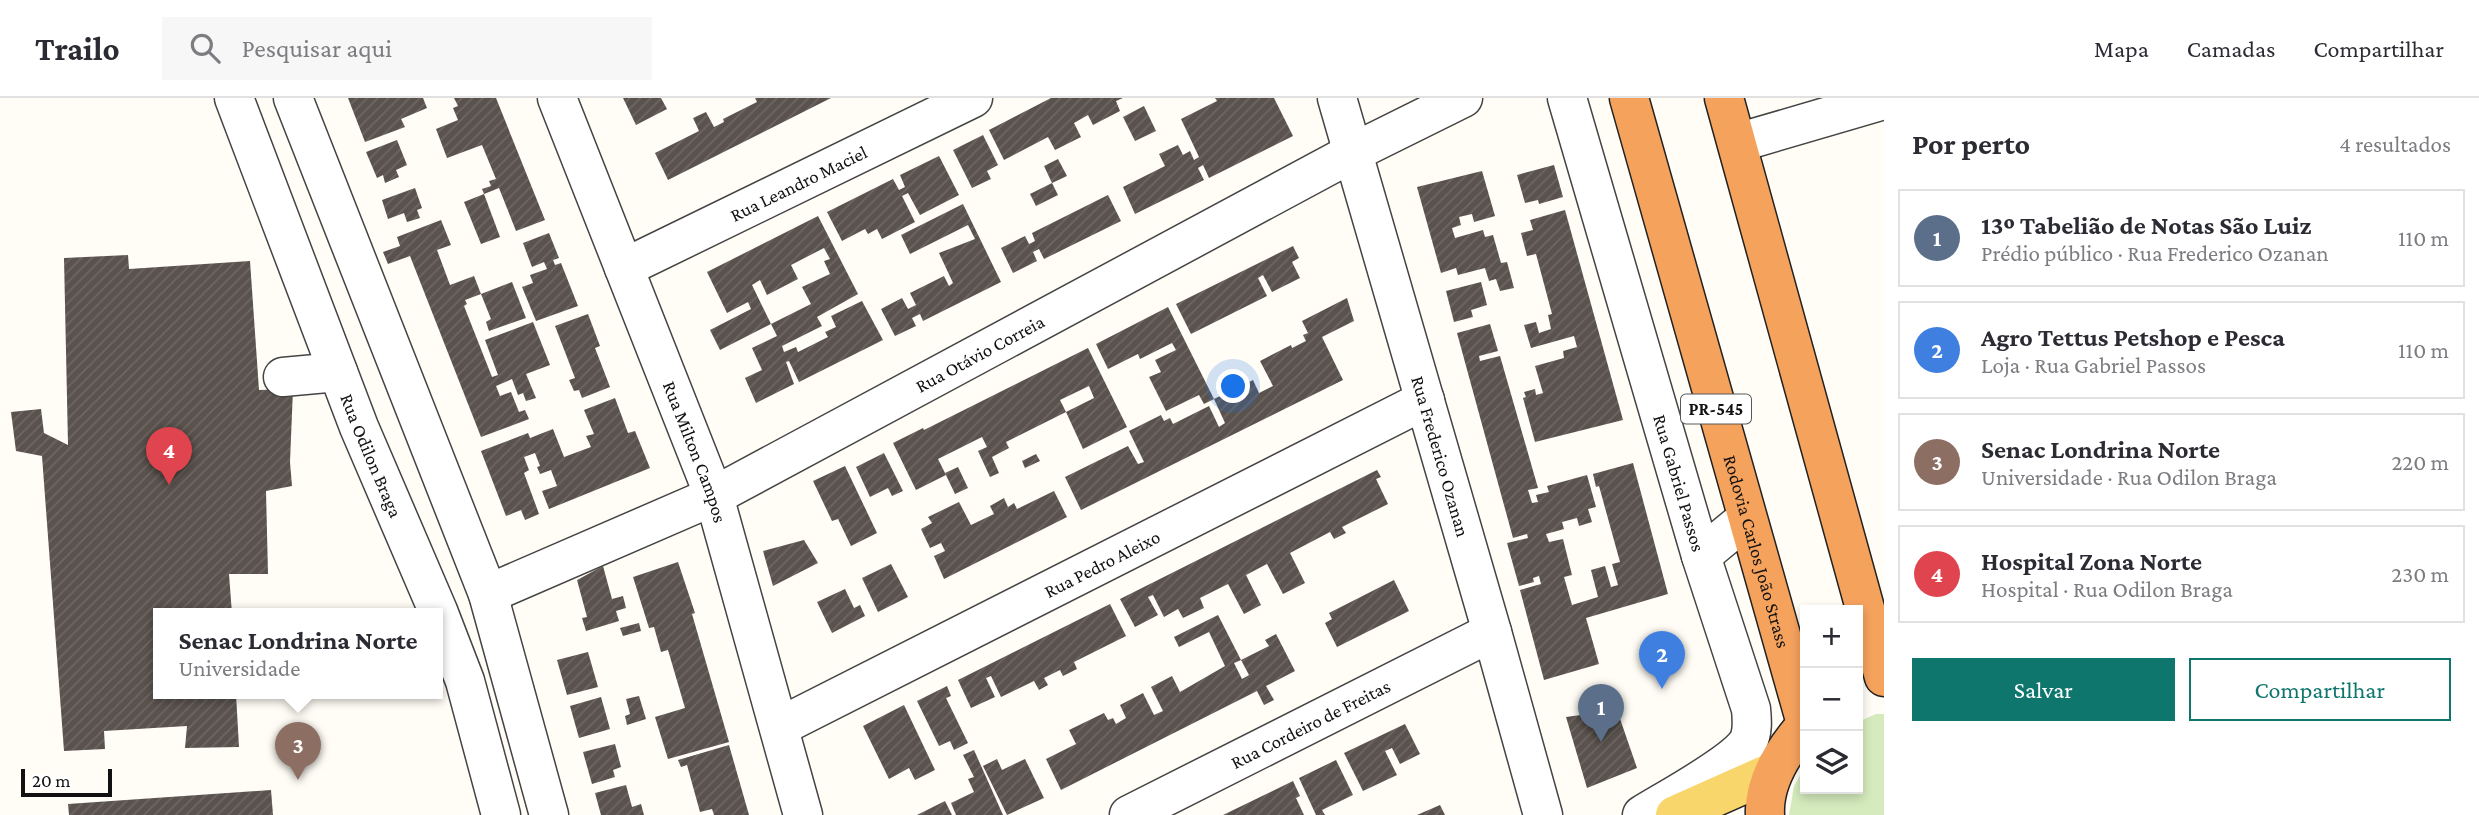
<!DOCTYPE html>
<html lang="pt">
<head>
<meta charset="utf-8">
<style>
  :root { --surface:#fff; --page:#f7f7f7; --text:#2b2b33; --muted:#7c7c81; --line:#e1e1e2; --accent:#0f766e }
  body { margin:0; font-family:"Crimson Pro",serif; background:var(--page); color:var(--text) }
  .controls { position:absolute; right:21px; bottom:21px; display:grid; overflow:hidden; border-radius:0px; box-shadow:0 4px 10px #0003 }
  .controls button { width:63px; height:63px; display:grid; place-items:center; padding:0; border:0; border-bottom:2px solid var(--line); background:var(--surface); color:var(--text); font:35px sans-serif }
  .scale { position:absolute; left:21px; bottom:18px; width:91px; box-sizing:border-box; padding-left:7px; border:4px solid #111; border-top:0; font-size:19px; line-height:24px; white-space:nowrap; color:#111; -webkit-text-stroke:5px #fff; paint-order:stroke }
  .you { position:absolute; left:1234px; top:289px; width:24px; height:24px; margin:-18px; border:5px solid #fff; border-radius:50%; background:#1a73e8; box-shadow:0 0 0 10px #1a73e833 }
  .badge { display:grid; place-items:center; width:46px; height:46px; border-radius:50%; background:var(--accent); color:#fff; font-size:23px; font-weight:700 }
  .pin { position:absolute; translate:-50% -58px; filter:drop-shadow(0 2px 4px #0008) }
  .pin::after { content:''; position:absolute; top:37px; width:24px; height:21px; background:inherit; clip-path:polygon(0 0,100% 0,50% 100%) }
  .popup { position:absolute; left:153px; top:510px; width:290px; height:91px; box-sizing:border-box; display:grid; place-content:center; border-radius:0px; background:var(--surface); filter:drop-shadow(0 2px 5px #0005); font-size:23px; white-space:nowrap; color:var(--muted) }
  .popup b { font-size:26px; color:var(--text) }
  .popup::after { content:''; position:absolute; left:50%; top:100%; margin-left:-14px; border:14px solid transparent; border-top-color:var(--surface) }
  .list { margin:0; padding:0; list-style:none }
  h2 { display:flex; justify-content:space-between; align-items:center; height:91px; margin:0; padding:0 28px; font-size:30px }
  h2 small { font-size:23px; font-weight:400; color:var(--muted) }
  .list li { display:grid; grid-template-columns:46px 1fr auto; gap:21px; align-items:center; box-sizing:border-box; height:98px; margin:0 14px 14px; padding:0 14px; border:2px solid var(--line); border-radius:0px }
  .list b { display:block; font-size:26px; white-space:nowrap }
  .list p { margin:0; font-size:23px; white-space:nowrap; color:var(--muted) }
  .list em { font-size:23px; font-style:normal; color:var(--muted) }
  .actions { display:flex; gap:14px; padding:21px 28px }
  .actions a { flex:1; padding:16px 0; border:2px solid var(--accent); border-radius:0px; text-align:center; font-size:24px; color:var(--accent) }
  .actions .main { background:var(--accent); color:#fff }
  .icon { flex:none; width:38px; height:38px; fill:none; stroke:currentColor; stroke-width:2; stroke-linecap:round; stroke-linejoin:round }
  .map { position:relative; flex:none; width:1884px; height:717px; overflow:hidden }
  header { display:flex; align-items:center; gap:42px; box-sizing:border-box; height:98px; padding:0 35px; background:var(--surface); border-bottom:2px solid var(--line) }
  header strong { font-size:33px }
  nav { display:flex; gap:38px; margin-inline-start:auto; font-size:24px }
  .search { width:490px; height:63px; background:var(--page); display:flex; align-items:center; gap:18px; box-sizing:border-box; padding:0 24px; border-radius:0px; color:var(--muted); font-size:26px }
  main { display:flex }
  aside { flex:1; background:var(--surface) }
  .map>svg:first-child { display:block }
  .green { fill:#d5ebbd }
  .building { fill:url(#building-hatch); fill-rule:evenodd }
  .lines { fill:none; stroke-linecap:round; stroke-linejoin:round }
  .minor-casing { stroke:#444; stroke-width:41 }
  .major-casing { stroke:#222; stroke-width:41 }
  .highway-casing { stroke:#222; stroke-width:41 }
  .minor { stroke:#fff; stroke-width:38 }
  .major { stroke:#f9d66b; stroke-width:38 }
  .highway { stroke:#f5a25d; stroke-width:38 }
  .labels { text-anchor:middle; stroke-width:7; stroke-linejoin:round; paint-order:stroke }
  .shield { fill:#fff; stroke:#585858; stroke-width:2 }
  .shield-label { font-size:18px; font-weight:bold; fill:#111 }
  .street-label { font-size:19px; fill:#111; stroke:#fff }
</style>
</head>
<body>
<header>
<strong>Trailo</strong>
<div class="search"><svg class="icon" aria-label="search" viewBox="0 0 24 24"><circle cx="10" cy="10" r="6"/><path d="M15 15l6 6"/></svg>Pesquisar aqui</div>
<nav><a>Mapa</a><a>Camadas</a><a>Compartilhar</a></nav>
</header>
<main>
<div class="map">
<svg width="1884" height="717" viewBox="0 0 1884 717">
  <defs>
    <pattern id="building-hatch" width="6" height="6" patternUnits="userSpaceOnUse" patternTransform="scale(1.75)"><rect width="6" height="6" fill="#5a524d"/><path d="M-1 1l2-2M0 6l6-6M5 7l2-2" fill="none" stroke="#6d6662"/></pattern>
  </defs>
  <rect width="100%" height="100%" fill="#fffdf5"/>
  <polygon class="green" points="1876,616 1884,616 1884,717 1789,717 1794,688 1805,669 1805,691 1858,691 1858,624"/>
  <g class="building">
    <polygon points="348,0 423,0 427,10 401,21 405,29 365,44"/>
    <polygon points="454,0 496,0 545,122 516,133 499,90 484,96 482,91 491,88 489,83 496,81 482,47 447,60 436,31 458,22 453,10 458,8"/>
    <polygon points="623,0 661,0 667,11 636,27"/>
    <polygon points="755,0 831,0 668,82 655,55 699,33 693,20 706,14 714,29 724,24 723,21 757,4"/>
    <polygon points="1051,0 1123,0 1116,3 1120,13 1093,27 1088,17 1074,25 1081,39 1055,52 1048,39 1004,62 989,32"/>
    <polygon points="1215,0 1274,0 1293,38 1209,80 1203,67 1198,70 1204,82 1135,116 1123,89 1165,68 1159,56 1178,47 1183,57 1190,53 1194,62 1199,59 1181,21 1217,3"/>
    <polygon points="1144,8 1156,33 1135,43 1123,19"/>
    <polygon points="983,37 998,67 987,73 991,81 972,90 953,52"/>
    <polygon points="397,42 407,67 396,72 399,79 385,85 383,77 377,80 366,54"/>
    <polygon points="939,58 959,97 920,117 908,95 902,98 915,124 882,141 877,131 868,136 865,131 842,143 827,114 893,81 899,92 905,89 900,77"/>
    <polygon points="1058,61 1067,78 1052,85 1044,68"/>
    <polygon points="1554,67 1563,99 1539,106 1538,102 1525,105 1517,77"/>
    <polygon points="1482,73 1495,118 1474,124 1472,116 1459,119 1461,127 1452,130 1455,140 1483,132 1485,139 1493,137 1501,165 1507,164 1514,190 1500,193 1496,181 1489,183 1485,170 1458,177 1456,170 1441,175 1417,89"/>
    <polygon points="1052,85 1058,97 1036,108 1030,96"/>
    <polygon points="415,90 422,110 417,112 420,120 407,124 404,115 388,121 382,102"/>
    <polygon points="484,96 500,139 481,146 464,104"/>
    <polygon points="1108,97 1121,123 1044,161 1039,151 1033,154 1037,163 1013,175 1001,150 1025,138 1029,146 1035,143 1032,135"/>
    <polygon points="963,106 1001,184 923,223 920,216 912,220 916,228 895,238 881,211 902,200 908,211 916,207 910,195 944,178 949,188 953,185 939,155 975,141 968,127 910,156 901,137"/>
    <polygon points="1565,112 1623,322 1535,344 1523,300 1526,299 1524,294 1535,291 1536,297 1543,295 1535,268 1564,260 1563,253 1577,249 1574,238 1531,250 1524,227 1536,224 1539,235 1551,231 1548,217 1552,216 1536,156 1527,158 1521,135 1533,132 1530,122"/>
    <polygon points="818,118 858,196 817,219 822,228 782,248 784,254 796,249 798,254 828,239 825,234 836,229 831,218 862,203 883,242 799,284 789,263 786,264 794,286 756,305 745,280 762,272 752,250 777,238 771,226 811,206 802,189 830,176 824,163 830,161 824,150 791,167 798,181 767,197 760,182 752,187 771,226 720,252 710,232 751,211 748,204 727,215 707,174"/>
    <polygon points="441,122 451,147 437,152 450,187 474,178 481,196 465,202 467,206 464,208 492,279 498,277 485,242 533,224 550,267 526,276 536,300 526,303 523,295 518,297 512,281 496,288 500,298 511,294 519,314 525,312 529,321 481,339 410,158 388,166 383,154 400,148 397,139"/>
    <polygon points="549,135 559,160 553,162 555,167 561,165 578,208 536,223 522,189 533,185 530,177 547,171 544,164 532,169 523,145"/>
    <polygon points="1293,148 1299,160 1292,164 1300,180 1272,194 1263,177 1258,180 1267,198 1191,236 1176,206"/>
    <polygon points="128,157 129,171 250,163 259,292 293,291 290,364 292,388 266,393 268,476 229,476 232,516 158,516 158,596 236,596 239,649 185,650 187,628 104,633 105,651 64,653 42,358 16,353 11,314 41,311 44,335 68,347 64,160"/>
    <polygon points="512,184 526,220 489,233 486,224 491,221 481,196"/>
    <polygon points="1481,184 1487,207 1471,212 1473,219 1454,224 1446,193"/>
    <polygon points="1347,200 1354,223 1322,239 1343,282 1081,412 1065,379 1128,348 1138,366 1144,364 1129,333 1161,317 1164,323 1170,320 1173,326 1209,308 1219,329 1225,325 1214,301 1204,306 1199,297 1166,313 1149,279 1161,274 1155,262 1176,252 1172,245 1140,261 1138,256 1108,271 1096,246 1168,209 1214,301 1253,282 1259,295 1273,288 1260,263 1291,247 1292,250 1306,243 1303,237 1308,235 1302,223"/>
    <polygon points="588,216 600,248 595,250 610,289 582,300 579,292 574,293 569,282 575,280 555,228"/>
    <polygon points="1490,226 1498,253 1479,258 1480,263 1500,258 1538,390 1528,392 1532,405 1538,404 1536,397 1549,394 1547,388 1587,377 1596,409 1588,411 1592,424 1579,428 1577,420 1562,424 1564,431 1546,436 1549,444 1563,441 1572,477 1564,479 1572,507 1598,499 1591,472 1605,468 1611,489 1618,487 1612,466 1620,464 1599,388 1596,389 1593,376 1633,365 1668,496 1586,520 1599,566 1544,582 1520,492 1541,486 1539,478 1533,480 1534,484 1519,488 1507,445 1528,440 1527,436 1513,440 1457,235"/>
    <polygon points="1088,250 1127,329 1083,351 1066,314 1094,300 1089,288 1060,302 1066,314 1006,344 1009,350 992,359 999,375 990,379 978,353 987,349 982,339 938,361 946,377 916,392 893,345 923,330 924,332"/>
    <polygon points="615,300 628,335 635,333 650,370 549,411 542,393 557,388 551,372 540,376 537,369 540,368 535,355 524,359 529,372 524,375 539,416 525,422 521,412 506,418 481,353 528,335 530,340 553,331 564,359 591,349 586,338 594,336 584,312"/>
    <polygon points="884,355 903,393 892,398 888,390 870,399 856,369"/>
    <polygon points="1036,356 1040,363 1025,370 1022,363"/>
    <polygon points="845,368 877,435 851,448 838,421 832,423 813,383"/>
    <polygon points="958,369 968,390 955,396 945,375"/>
    <polygon points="1377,372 1381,379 1376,381 1388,406 1342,429 1346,435 1334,441 1330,434 1290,455 1305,485 1283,496 1267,466 1246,477 1261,507 1244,516 1228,486 1200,500 1204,510 1183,520 1178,511 1164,519 1153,497 1148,499 1158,517 1135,529 1120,501"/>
    <polygon points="1054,393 1067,419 944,481 934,458 945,453 941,445 930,450 921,431 932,425 928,419 959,404 971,427 994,416 990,408 1004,400 1008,409 1014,405 1017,411"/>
    <polygon points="804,442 818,465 773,488 763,453"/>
    <polygon points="678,464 695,515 692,516 729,644 668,661 655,619 685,610 668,552 661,554 654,529 649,530 633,479"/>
    <polygon points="891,466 908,499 878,514 862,480"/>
    <polygon points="603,468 612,501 623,498 626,510 616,513 619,523 586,533 582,520 587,519 577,482"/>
    <polygon points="1394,482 1409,513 1337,549 1325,525 1332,521 1329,515"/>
    <polygon points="845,491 854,510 860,507 865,518 832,535 817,504"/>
    <polygon points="1110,506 1126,538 1074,564 1077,571 1063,578 1060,572 1044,580 1048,587 1039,592 1034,583 1001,599 991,578 986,580 995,599 971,610 958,582"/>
    <path d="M1218,517L1241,562L1269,548L1265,542L1276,536L1295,573L1266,588L1274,602L1264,607L1257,593L1061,692L1046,661L1076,646L1069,632L1104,615L1108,622L1113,620L1116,626L1126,620L1120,607L1143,595L1154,617L1163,613L1151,589L1172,578L1180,594L1225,568L1209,534L1179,549L1174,539ZM1241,562L1249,577L1242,581L1234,565Z"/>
    <polygon points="639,525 641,533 623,538 620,530"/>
    <polygon points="588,554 598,589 567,597 557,562"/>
    <polygon points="947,588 951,598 946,600 968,645 954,652 950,643 939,648 917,603"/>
    <polygon points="639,598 646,621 627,627 625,618 630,616 626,601"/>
    <polygon points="601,599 610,631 579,640 570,608"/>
    <polygon points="904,607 935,672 915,682 909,670 889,681 863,628"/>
    <polygon points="1617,612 1637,670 1587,690 1566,619"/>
    <polygon points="1405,626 1420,656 1400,666 1392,650 1385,653 1397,677 1363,693 1344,655"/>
    <polygon points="615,646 621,669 613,672 615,679 592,686 583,654"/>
    <polygon points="729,647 749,717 714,717 712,711 700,714 687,667 681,669 678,662"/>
    <polygon points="974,652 1003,717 956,717 951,705 974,694 968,681 974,679 963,657"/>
    <polygon points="997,661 1002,672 1025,661 1044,700 1007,717 983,668"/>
    <polygon points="1336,662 1353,697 1322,712 1325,717 1316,717 1299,680"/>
    <polygon points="1293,683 1300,698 1296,700 1304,717 1223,717"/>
    <polygon points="626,687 632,709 641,706 644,717 601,717 595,695"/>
    <polygon points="271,692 273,717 69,717 68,706"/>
    <polygon points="945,703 952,717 917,717"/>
    <polygon points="1440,707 1445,717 1417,717"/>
  </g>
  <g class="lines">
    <defs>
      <g id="minor">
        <path id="s1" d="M234,0L359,329L438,513L465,583L501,717"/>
        <polyline points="293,0 488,496 549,717"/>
        <path id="s2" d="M557,0L714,398L803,717"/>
        <path id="s3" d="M1337,0L1492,534L1543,717"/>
        <path id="s4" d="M1567,0L1701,458L1751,611C1752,621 1753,634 1748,644C1734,666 1666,702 1642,717"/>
        <polyline points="1737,45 1884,2"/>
        <path id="s5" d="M624,170L973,0"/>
        <polyline points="283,279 338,274"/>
        <polyline points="1701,458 1747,420"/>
        <path id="s6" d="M488,496L714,398L1352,55L1463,0"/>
        <path id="s7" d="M779,629L1425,302"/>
        <path id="s8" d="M1129,717L1492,534"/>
      </g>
      <polyline id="major" points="1675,717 1774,673"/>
      <g id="highway">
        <path id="s9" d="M1629,0L1805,622"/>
        <polyline points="1724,0 1884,579"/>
        <path d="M1765,717C1763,683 1784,652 1805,628"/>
      </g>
    </defs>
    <use href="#minor" class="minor-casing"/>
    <use href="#major" class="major-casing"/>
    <use href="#highway" class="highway-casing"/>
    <use href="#minor" class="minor"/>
    <use href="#major" class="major"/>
    <use href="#highway" class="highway"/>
  </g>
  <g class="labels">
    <rect class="shield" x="1681" y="296.5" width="70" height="29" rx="5"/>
    <g class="shield-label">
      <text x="1716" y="317">PR-545</text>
    </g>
    <g class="street-label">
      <text dy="7" stroke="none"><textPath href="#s5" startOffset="194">Rua Leandro Maciel</textPath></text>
      <text dy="7" stroke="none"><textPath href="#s6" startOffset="548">Rua Otávio Correia</textPath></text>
      <text dy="7" stroke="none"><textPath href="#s2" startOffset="380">Rua Milton Campos</textPath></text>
      <text dy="7" stroke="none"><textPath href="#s1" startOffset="383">Rua Odilon Braga</textPath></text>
      <text dy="7" stroke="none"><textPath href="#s3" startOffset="373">Rua Frederico Ozanan</textPath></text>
      <text dy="7" stroke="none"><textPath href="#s4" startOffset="401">Rua Gabriel Passos</textPath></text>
      <text dy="7" stroke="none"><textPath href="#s9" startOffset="471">Rodovia Carlos João Strass</textPath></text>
      <text dy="7" stroke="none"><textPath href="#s7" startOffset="362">Rua Pedro Aleixo</textPath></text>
      <text dy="7" stroke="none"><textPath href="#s8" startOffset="203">Rua Cordeiro de Freitas</textPath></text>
    </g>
  </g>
</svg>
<div class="controls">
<button>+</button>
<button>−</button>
<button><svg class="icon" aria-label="layers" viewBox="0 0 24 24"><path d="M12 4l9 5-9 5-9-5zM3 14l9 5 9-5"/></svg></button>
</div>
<div class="scale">20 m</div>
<div class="you"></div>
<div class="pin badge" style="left:1601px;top:644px;background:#5c6f8a">1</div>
<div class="pin badge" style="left:1662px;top:591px;background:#3f7fe0">2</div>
<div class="pin badge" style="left:298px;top:682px;background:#8d6e63">3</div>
<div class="popup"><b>Senac Londrina Norte</b>Universidade</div>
<div class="pin badge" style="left:169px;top:387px;background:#e0444e">4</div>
</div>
<aside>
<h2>Por perto<small>4 resultados</small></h2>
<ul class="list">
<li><span class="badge" style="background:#5c6f8a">1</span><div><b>13º Tabelião de Notas São Luiz</b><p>Prédio público · Rua Frederico Ozanan</p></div><em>110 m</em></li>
<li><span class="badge" style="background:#3f7fe0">2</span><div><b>Agro Tettus Petshop e Pesca</b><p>Loja · Rua Gabriel Passos</p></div><em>110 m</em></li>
<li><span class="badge" style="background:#8d6e63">3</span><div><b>Senac Londrina Norte</b><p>Universidade · Rua Odilon Braga</p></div><em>220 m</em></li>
<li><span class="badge" style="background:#e0444e">4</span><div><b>Hospital Zona Norte</b><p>Hospital · Rua Odilon Braga</p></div><em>230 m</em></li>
</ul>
<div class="actions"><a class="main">Salvar</a><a>Compartilhar</a></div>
</aside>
</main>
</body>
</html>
